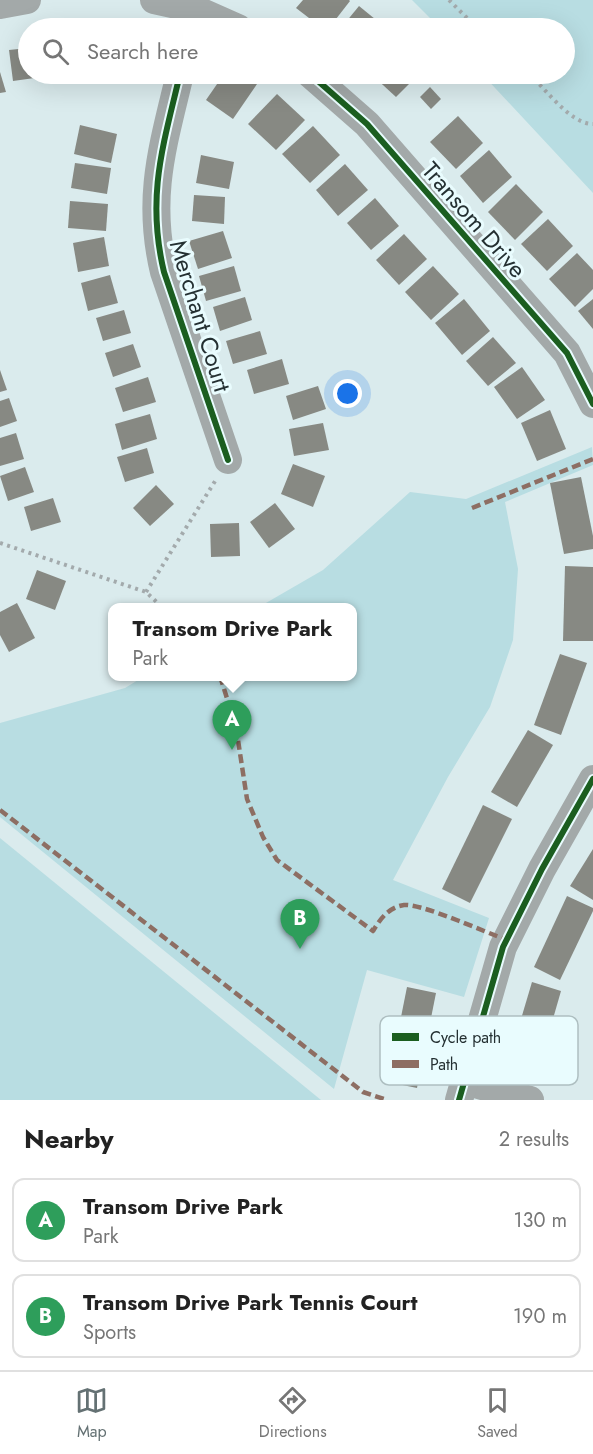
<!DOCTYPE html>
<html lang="en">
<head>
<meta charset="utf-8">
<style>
  :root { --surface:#fff; --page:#f2f2f2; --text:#222; --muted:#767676; --line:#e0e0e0; --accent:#647173 }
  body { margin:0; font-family:Jost,sans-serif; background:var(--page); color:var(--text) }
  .you { position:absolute; left:348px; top:394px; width:21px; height:21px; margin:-15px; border:4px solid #fff; border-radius:50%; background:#1a73e8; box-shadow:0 0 0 9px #1a73e833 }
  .badge { display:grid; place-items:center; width:39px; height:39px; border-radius:50%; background:var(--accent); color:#fff; font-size:20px; font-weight:700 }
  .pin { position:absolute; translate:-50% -50px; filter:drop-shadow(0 2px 3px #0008) }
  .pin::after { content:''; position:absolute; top:32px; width:21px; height:18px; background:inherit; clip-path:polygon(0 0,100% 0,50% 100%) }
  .popup { position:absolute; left:108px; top:603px; width:249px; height:78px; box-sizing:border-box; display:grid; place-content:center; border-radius:12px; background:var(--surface); filter:drop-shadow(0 2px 4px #0005); font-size:20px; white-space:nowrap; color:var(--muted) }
  .popup b { font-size:22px; color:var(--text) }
  .popup::after { content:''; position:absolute; left:50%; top:100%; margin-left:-12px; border:12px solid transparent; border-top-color:var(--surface) }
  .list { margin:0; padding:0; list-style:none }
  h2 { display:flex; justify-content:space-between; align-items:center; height:78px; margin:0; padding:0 24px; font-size:26px }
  h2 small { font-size:20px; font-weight:400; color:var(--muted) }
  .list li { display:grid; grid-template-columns:39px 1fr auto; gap:18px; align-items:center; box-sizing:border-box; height:84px; margin:0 12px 12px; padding:0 12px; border:2px solid var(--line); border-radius:12px }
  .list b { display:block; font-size:22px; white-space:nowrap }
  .list p { margin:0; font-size:20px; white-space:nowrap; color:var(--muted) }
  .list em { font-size:20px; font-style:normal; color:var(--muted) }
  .icon { flex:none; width:33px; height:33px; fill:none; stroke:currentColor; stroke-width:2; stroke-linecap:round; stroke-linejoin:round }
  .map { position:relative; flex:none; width:593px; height:1100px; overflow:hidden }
  .search { position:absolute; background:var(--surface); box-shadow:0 6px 24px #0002; left:18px; right:18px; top:18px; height:66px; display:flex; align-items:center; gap:15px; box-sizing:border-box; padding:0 21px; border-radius:33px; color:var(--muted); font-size:22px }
  .sheet { height:270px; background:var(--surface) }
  nav { display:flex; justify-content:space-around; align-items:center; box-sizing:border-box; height:84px; border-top:2px solid var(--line); background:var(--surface); font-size:16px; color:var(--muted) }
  nav a { display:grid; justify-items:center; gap:3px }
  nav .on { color:var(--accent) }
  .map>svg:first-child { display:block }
  .green { fill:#b8dde2 }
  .building { fill:#878983 }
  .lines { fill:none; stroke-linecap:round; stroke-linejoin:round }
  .path { stroke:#a3aaac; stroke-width:4; stroke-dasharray:3 4.5; stroke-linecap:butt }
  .minor { stroke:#a3a9a9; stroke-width:28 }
  .quiet { stroke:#8d6e63; stroke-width:4.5; stroke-dasharray:9 4.5; stroke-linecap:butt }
  .cycleway-casing { stroke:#e9fcfe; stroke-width:10 }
  .cycleway { stroke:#1b5e20; stroke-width:6 }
  .labels { text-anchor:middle; stroke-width:6; stroke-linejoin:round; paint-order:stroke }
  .street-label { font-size:24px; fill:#243032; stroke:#e9fcfe }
  .key { fill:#e9fcfe; stroke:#aebfc1; stroke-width:1.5 }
  .key-label { font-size:16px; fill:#243032 }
</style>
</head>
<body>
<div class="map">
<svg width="593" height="1100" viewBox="0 0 593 1100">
  <rect width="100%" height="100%" fill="#daebed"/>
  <g class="green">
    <polygon points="412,0 593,0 593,193 482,74 564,74 564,28 440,28"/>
    <polygon points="592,447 593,465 505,502 518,569 513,640 490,707 448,777 393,880 489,918 464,997 367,970 334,1089 0,817 0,723 125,688 143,677 352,676 352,608 259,607 323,570 410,492 466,499"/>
    <polygon points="0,838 321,1100 0,1100"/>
  </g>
  <g class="building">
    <polygon points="303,0 349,0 350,1 329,28 322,28 296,8"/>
    <polygon points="359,6 386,28 341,28"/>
    <polygon points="28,48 28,74 56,75 13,81 9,50"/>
    <polygon points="0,72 6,92 0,93"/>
    <polygon points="105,74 143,74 142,81 105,77"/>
    <polygon points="224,74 243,74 257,84 233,119 206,100"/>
    <polygon points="371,74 419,74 396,97"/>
    <polygon points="430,87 441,99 431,109 420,97"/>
    <polygon points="277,94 305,120 276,150 248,124"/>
    <polygon points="458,116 483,143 456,169 430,142"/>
    <polygon points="80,125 117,134 111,163 74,154"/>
    <polygon points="313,126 340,155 310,183 282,154"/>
    <polygon points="489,150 512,177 483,203 460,176"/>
    <polygon points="201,155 234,162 229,189 196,183"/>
    <polygon points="75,163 111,168 107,194 71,188"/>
    <polygon points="345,164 368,190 338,216 316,190"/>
    <polygon points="516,184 543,212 515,240 488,212"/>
    <polygon points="194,195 225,197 224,224 192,221"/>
    <polygon points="375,198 399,226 371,250 347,223"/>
    <polygon points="70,201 108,204 106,231 68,228"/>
    <polygon points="548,219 573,246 547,271 521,244"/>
    <polygon points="223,231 232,258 198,269 189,241"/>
    <polygon points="404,234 427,259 399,285 376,260"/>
    <polygon points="104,237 109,266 78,272 73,243"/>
    <polygon points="577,253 593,270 593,289 575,307 549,279"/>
    <polygon points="234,266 241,291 206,301 199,276"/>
    <polygon points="433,266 459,294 431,320 405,292"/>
    <polygon points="110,275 118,303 88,311 81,283"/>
    <polygon points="245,297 252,320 220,331 213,307"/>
    <polygon points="464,299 490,331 462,355 435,323"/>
    <polygon points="593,299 593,329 578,311"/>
    <polygon points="124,310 131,333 103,341 96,318"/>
    <polygon points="260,331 267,354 233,364 226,341"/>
    <polygon points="493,337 516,363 488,386 466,361"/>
    <polygon points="133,344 141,367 113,377 105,353"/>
    <polygon points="282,359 289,384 254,394 247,370"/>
    <polygon points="522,367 545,400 517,419 494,387"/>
    <polygon points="0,370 7,390 0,392"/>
    <polygon points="148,377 156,402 123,412 115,388"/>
    <polygon points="318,386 326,409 293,420 286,396"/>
    <polygon points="9,398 17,421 0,427 0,401"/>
    <polygon points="550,410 566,449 537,461 521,423"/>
    <polygon points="150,414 157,439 122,450 115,424"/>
    <polygon points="323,423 329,450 294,456 289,429"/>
    <polygon points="16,433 24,459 0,466 0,438"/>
    <polygon points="147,448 154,473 125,482 117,457"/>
    <polygon points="293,464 325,476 313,507 281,494"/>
    <polygon points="25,467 34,492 8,501 0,476"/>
    <polygon points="581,477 593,536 593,549 564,554 550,483"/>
    <polygon points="156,485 174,504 150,526 133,508"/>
    <polygon points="53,498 61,522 31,531 24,507"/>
    <polygon points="275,503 295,529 269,548 250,522"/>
    <polygon points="239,523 240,556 211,557 210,524"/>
    <polygon points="565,566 593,567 593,641 563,641"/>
    <polygon points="37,570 66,581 55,610 26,599"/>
    <polygon points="17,603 35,638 9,652 0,635 0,612"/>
    <polygon points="560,654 587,663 561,735 534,725"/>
    <polygon points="528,730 553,745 517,807 491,792"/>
    <polygon points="483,805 512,819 470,903 442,889"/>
    <polygon points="593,849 593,900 570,886"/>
    <polygon points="567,896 593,908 593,911 560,980 534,967"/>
    <polygon points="532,982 561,991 540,1064 510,1056"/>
    <polygon points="407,987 436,993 417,1088 388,1082"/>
  </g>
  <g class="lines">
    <g class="path">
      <polyline points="449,0 477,28"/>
      <path d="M529,74C545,88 570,124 593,124"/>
      <polyline points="0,543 146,592 163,608"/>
      <polyline points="146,592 217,478"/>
    </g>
    <g class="minor">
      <polyline points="154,0 195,9 238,28"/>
      <polyline points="0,5 27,0"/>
      <path d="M180,74C163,146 146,197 164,272L228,460"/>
      <polyline points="310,74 367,124 567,353 593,404"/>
      <polyline points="465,1081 530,1100"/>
      <polyline points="459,1100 503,947 542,869 593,779"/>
    </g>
    <g class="quiet">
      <polyline points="472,508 593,459"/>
      <path d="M220,676L236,727L247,799L263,837L277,860L373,931C380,919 389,907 404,905C421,903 487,933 507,940"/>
      <polyline points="0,810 363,1092 387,1100"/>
    </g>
    <defs>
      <g id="cycleway">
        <path d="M180,74C163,146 146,197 164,272L228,460"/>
        <polyline points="310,74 367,124 567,353 593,404"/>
        <polyline points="459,1100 503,947 542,869 593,779"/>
      </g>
    </defs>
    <use href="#cycleway" class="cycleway-casing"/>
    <use href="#cycleway" class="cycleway"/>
  </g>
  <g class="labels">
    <g class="street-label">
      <text transform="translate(474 220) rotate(49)" y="8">Transom Drive</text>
      <text transform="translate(200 316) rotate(73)" y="8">Merchant Court</text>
    </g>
  </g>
  <rect x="380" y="1016" width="198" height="69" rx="9" class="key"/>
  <rect x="392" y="1033" width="27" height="8" fill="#1b5e20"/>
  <rect x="392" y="1060" width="27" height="8" fill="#8d6e63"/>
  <g class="key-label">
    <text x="430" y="1043">Cycle path</text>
    <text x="430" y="1070">Path</text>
  </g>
</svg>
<div class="you"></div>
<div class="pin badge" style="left:232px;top:750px;background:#2e9e5b">A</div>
<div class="popup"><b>Transom Drive Park</b>Park</div>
<div class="pin badge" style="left:300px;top:949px;background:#2e9e5b">B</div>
<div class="search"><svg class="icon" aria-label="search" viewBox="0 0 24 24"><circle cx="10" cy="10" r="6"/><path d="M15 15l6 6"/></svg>Search here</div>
</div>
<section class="sheet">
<h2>Nearby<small>2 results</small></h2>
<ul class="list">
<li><span class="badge" style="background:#2e9e5b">A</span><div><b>Transom Drive Park</b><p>Park</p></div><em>130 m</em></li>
<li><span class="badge" style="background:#2e9e5b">B</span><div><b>Transom Drive Park Tennis Court</b><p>Sports</p></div><em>190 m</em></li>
</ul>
</section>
<nav>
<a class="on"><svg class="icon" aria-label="map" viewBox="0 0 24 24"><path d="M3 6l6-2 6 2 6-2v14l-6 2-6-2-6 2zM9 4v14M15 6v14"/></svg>Map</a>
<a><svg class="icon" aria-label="directions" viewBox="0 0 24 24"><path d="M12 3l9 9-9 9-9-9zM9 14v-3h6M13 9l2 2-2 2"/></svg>Directions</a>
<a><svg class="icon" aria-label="saved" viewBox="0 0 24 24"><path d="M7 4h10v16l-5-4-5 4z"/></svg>Saved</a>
</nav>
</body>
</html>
